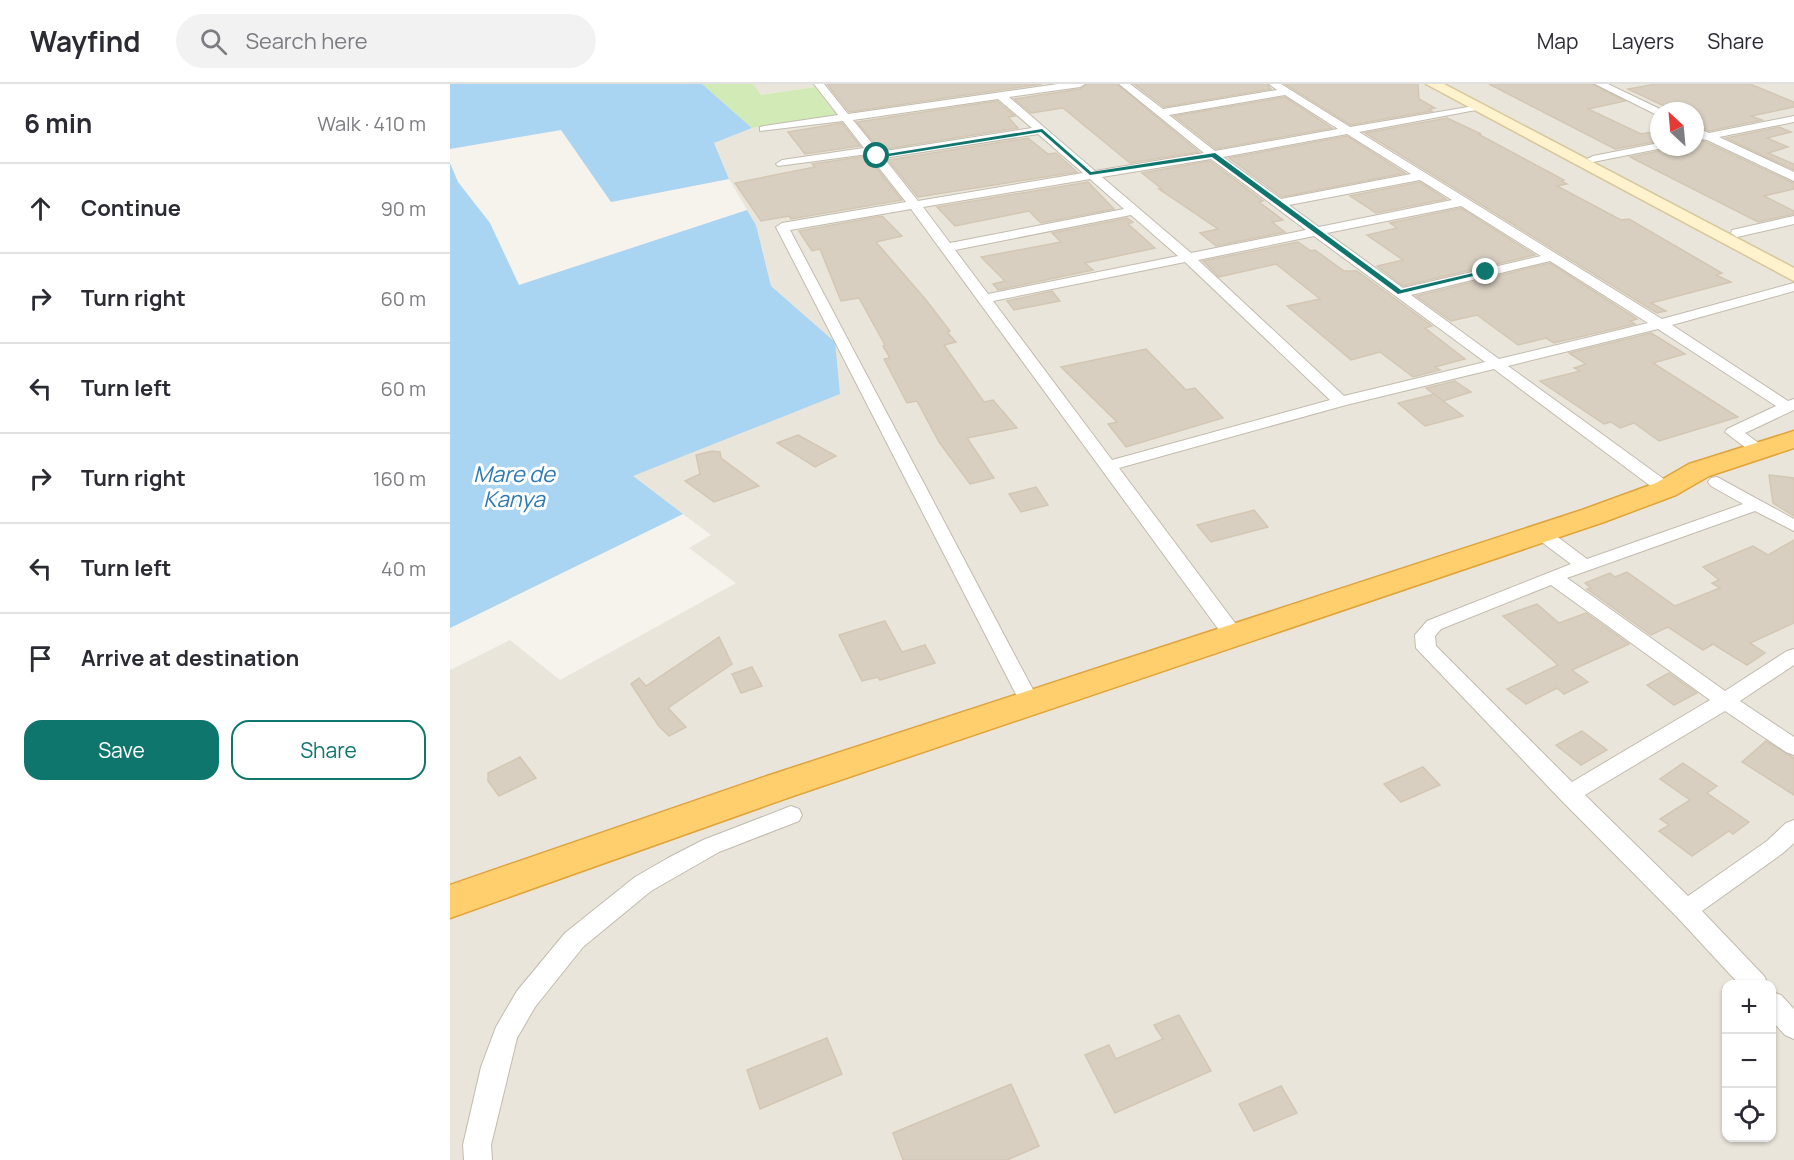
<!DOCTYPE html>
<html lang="en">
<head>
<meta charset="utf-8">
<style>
  :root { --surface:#fff; --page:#f2f2f3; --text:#2b2b33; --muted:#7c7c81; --line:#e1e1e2; --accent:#0f766e }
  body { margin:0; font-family:Manrope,sans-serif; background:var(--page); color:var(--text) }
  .controls { position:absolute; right:18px; bottom:18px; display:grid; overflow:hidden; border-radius:12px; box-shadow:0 2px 4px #0004 }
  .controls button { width:54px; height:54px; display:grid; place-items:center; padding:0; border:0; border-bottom:2px solid var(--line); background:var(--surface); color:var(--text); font:30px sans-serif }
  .compass { position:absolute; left:1200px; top:18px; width:54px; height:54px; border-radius:50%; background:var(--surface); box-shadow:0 2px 4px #0004; rotate:334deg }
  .stop { position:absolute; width:18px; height:18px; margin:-14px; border:4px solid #0f766e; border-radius:50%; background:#fff }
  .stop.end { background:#0f766e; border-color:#fff; box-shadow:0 2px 6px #0008 }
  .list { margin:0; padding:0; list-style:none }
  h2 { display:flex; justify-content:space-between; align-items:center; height:78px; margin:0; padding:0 24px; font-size:26px }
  h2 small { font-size:20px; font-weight:400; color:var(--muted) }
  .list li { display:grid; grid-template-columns:39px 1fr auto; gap:18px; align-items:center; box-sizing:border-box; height:90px; padding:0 24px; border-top:2px solid var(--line) }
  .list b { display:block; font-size:22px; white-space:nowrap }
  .list em { font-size:20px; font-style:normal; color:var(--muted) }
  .actions { display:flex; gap:12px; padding:18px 24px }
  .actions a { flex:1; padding:14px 0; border:2px solid var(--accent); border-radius:18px; text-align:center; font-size:21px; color:var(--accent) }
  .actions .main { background:var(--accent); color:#fff }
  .icon { flex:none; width:33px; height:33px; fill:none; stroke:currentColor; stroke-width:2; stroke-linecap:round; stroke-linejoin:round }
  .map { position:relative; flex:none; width:1344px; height:1076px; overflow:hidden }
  header { display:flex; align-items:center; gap:36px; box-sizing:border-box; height:84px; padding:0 30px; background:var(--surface); border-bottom:2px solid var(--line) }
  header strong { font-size:28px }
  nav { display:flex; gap:33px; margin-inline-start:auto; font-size:21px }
  .search { width:420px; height:54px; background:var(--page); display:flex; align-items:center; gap:15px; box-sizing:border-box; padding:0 21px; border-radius:33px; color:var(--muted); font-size:22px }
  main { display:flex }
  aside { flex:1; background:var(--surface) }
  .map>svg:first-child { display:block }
  .residential { fill:#eae5da; fill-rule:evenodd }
  .green { fill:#d2eab5 }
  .water { fill:#a9d4f2 }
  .building { fill:#d8cfc1; stroke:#d3c7b4; stroke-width:1.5 }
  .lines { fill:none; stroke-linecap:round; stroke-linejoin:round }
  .street-casing { stroke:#c2bbae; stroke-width:2 }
  .secondary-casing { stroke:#d6c79b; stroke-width:3 }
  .highway-casing { stroke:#e0a43c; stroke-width:3 }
  .street { fill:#fff; fill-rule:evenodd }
  .secondary { fill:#fff3cd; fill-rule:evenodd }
  .highway { fill:#ffcf6e; fill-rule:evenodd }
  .route { fill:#0f766e }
  .labels { text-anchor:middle; stroke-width:6; stroke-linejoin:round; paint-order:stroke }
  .water-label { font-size:22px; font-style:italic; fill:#2e7ab2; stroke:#fff }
</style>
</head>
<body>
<header>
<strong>Wayfind</strong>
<div class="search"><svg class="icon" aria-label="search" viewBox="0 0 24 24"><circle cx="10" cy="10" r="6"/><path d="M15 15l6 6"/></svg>Search here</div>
<nav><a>Map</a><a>Layers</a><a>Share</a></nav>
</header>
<main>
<aside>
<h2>6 min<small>Walk · 410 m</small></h2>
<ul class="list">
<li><svg class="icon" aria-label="ahead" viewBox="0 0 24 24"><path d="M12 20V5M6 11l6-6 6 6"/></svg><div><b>Continue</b></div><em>90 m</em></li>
<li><svg class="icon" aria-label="right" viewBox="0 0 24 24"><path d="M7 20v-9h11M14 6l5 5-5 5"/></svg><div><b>Turn right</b></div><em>60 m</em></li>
<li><svg class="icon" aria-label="left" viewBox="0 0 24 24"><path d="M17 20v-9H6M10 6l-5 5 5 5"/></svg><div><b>Turn left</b></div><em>60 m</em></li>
<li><svg class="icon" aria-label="right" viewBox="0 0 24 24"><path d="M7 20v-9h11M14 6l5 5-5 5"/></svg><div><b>Turn right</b></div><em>160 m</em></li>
<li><svg class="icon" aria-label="left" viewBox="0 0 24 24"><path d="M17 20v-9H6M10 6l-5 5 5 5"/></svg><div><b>Turn left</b></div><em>40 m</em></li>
<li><svg class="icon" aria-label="arrive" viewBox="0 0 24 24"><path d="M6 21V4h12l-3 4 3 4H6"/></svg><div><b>Arrive at destination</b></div></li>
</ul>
<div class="actions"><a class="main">Save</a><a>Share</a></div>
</aside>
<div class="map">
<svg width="1344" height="1076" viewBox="0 0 1344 1076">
  <rect width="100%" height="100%" fill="#f6f3ec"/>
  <path class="residential" d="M303,0H1344V1076H0V586L60,556L110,596L286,499L239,464L261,451L182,392L385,258L321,202L306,141L279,95L264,59L302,44L387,31L365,3L310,11ZM1209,27H1245V63H1209ZM1276,900H1322V1054H1276Z"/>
  <polygon class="green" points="252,0 303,0 311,11 365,3 387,31 302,44"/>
  <g class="water">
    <polygon points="0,0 252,0 302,44 264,59 279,95 161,118 111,46 0,65"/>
    <polygon points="0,79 8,98 40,139 69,201 297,126 306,141 321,202 385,258 390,310 183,392 233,430 0,544"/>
  </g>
  <g class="building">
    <polygon points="377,0 592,0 399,28"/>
    <polygon points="637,0 667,0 749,68 680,79 613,24 581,29 564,15 630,5"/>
    <polygon points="684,0 817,0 821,5 714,23"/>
    <polygon points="835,0 968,0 969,15 985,24 979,25 982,27 900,41"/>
    <polygon points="1039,0 1142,0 1175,17 1138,25 1191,50 1209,47 1209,57 1165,65"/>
    <polygon points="1206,0 1300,0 1344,18 1344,23 1301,32 1312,36 1259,47 1247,41 1253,40 1245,36 1245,27 1225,27 1178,5"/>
    <polygon points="835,13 882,44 766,65 724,32"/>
    <polygon points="547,17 565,32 558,33 568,44 430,66 407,38"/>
    <polygon points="997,34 1031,50 1028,50 1114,96 1111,97 1117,100 1107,102 1171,136 1179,135 1272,189 1266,191 1281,198 1201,219 1216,227 1207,229 915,49"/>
    <polygon points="392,39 410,62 355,70 338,48"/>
    <polygon points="1329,43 1341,48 1317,54 1338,63 1318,69 1344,80 1344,86 1276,54"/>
    <polygon points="897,52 955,89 832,113 779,74"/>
    <polygon points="1245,53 1344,99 1344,105 1314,112 1344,127 1344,130 1308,138 1180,73 1213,66 1215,63 1245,63"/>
    <polygon points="578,54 598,70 606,69 627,88 468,113 438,76"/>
    <polygon points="417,72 452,116 341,135 339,132 311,137 285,99 365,83 362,80"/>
    <polygon points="760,77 813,117 809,118 833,136 822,138 835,148 766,162 750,149 768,145 709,105 712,105 692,89"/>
    <polygon points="638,98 664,125 591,139 579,127 505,142 487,123"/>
    <polygon points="970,98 996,115 926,129 900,112"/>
    <polygon points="1011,124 1085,171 953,202 927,182 953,176 917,151 947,144 940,139"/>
    <polygon points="432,132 452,152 426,158 476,216 500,247 497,248 506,258 494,261 534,318 543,316 567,344 517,354 544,394 520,400 489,358 467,317 457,319 434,275 440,274 433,262 435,261 409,214 391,217 370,165 362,167 349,147"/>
    <polygon points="677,134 683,138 678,140 705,164 635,179 643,186 548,206 543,200 555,197 531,173 611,158 602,149"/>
    <polygon points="848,158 861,167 865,166 894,187 907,187 982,242 975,244 1015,275 985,283 990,286 963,293 930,268 901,276 837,222 870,215 826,180 769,193 753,177"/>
    <polygon points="1100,179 1187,235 1180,237 1185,240 1104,259 1096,254 1068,261 1027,231 1001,237 966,212"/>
    <polygon points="602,207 610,217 564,226 557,217"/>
    <polygon points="1201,249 1235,270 1203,279 1288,333 1209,357 1184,339 1170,344 1161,338 1154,340 1090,297 1130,287 1124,284 1136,280 1119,269"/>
    <polygon points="696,265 736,306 745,304 773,334 676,363 658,340 667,338 611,283"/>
    <polygon points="1005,297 1021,308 993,317 976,304"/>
    <polygon points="984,310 1013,332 975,342 948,319"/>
    <polygon points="348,351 386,372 365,383 327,359"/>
    <polygon points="262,367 270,368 271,374 309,402 264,418 235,397 250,390 246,371"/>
    <polygon points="1319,391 1344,394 1344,432 1323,419"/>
    <polygon points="586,403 598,421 571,428 559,410"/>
    <polygon points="804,426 818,443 761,458 747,441"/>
    <polygon points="1344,456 1344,539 1300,559 1315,569 1297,581 1263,560 1253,566 1218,543 1201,551 1137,505 1141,504 1135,499 1160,489 1165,493 1177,488 1225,522 1270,504 1262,499 1269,496 1253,483 1303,462 1318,471"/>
    <polygon points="1087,520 1109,539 1136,529 1179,560 1122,586 1138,598 1114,610 1107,604 1076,620 1057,605 1108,581 1053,532"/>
    <polygon points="435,537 452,568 475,561 485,579 430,596 428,593 412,597 389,551"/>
    <polygon points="269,553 282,580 218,624 236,643 219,652 208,641 181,600 189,594 196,602"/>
    <polygon points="302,583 312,602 291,609 282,590"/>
    <polygon points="1219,589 1247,609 1224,621 1197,601"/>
    <polygon points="1132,647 1157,666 1131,681 1106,661"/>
    <polygon points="1316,657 1344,674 1344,711 1292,678"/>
    <polygon points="70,673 86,694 49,712 38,697 38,689"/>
    <polygon points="1233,679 1267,702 1257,709 1299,738 1283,750 1279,747 1242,772 1209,747 1219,741 1210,735 1240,716 1210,695"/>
    <polygon points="973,683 990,701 951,718 934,700"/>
    <polygon points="729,931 761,987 665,1029 635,971 659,961 666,975 713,955 704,941"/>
    <polygon points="377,954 392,990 310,1025 297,986"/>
    <polygon points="561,1000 589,1062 557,1076 453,1076 443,1049"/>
    <polygon points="831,1002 847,1029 804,1047 789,1020"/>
  </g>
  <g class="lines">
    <defs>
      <g id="street">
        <path d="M364,0H374L398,30L608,0H635L630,3L559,13L645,87L754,69L669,0H680L713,25L827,6L819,0H831L900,43L1030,21V25L1026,26L909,48L1212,235L1344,199V207L1222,241L1338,317L1344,315V326L1295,349L1318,366L1316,370H1304L1275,348L1277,345L1326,322L1208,245L1058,282L1222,401L1225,405L1222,409H1210L1044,285L896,321L669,384L791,547L794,552L791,557L784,558L777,557L461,125L340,146L590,619L587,624L580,626L573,624L326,143L332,139L456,118L418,70L328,82L326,80L332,76L414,64L393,37L310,47V43L314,42L388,31ZM835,11L888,45L765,67L719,31ZM548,15L582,44L429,68L403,36ZM588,50L633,89L468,117L434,74ZM897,50L961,90L831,115L773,73ZM761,75L856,146L741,169L652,93ZM640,95L674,125L500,159L473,123ZM970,96L1002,116L869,143L839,121ZM1011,122L1091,172L953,204L877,149ZM681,131L728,172L538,210L505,166ZM864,152L1035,278L894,312L748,176ZM1100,177L1198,239L1049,275L961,211ZM735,178L880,316L662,376L543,217Z"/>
        <polygon points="1145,0 1158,0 1214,27 1209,27 1209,31 1205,30"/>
        <polygon points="1344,32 1344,38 1269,53 1344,88 1344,97 1257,56 1250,55 1245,50 1245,43 1259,49"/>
        <polygon points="1209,59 1209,63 1213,64 1143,78 1137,75 1143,72"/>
        <polygon points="1344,132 1344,140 1287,153 1281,149 1282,146"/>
        <path d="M1267,393L1344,435V447L1305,427L1117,494L1275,607L1337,567L1344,565V581L1290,617L1344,653V671L1336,668L1275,627L1135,711L1238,812L1317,757L1336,739L1344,736V759L1333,769L1252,827L1314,892L1318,900H1289L1227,833L1111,716L966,564L965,551L977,537L1121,480L1085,453L1082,449L1085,445H1097L1137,475L1293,420L1261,402L1258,398L1261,394ZM1101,501L1260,616L1122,698L986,562L985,552L991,545Z"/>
        <polygon points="341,722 349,725 352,731 349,737 269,768 201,807 133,863 85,923 67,954 41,1061 42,1076 14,1076 13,1061 31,983 46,943 67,907 115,849 185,793 218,774 253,756"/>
        <polygon points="1322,908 1331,911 1344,925 1344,955 1335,951 1322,937"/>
      </g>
      <polygon id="secondary" points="976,0 994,0 1344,184 1344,197"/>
      <polygon id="highway" points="1344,347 1344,364 1259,392 1226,411 1154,438 343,712 0,834 0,801 317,692 1132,426 1206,399 1239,380"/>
    </defs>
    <use href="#street" class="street-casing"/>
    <use href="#secondary" class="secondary-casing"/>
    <use href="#highway" class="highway-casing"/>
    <use href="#street" class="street"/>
    <use href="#secondary" class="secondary"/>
    <use href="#highway" class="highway"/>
  </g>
  <polygon class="route" points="592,45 641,88 765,69 951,206 1036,186 1040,188 948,210 762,73 640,91 591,48 427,74 424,72"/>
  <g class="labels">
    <g class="water-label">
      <text x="64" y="398">Mare de<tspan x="64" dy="25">Kanya</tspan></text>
    </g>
  </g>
</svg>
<div class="controls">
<button>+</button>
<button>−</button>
<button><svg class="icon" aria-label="locate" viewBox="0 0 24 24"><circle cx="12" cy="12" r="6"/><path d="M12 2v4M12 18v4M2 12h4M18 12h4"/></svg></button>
</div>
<svg class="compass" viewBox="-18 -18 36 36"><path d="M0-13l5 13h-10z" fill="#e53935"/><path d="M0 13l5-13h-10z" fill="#7c7c81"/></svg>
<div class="stop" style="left:427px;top:72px"></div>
<div class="stop end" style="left:1036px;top:188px"></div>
</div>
</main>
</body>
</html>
